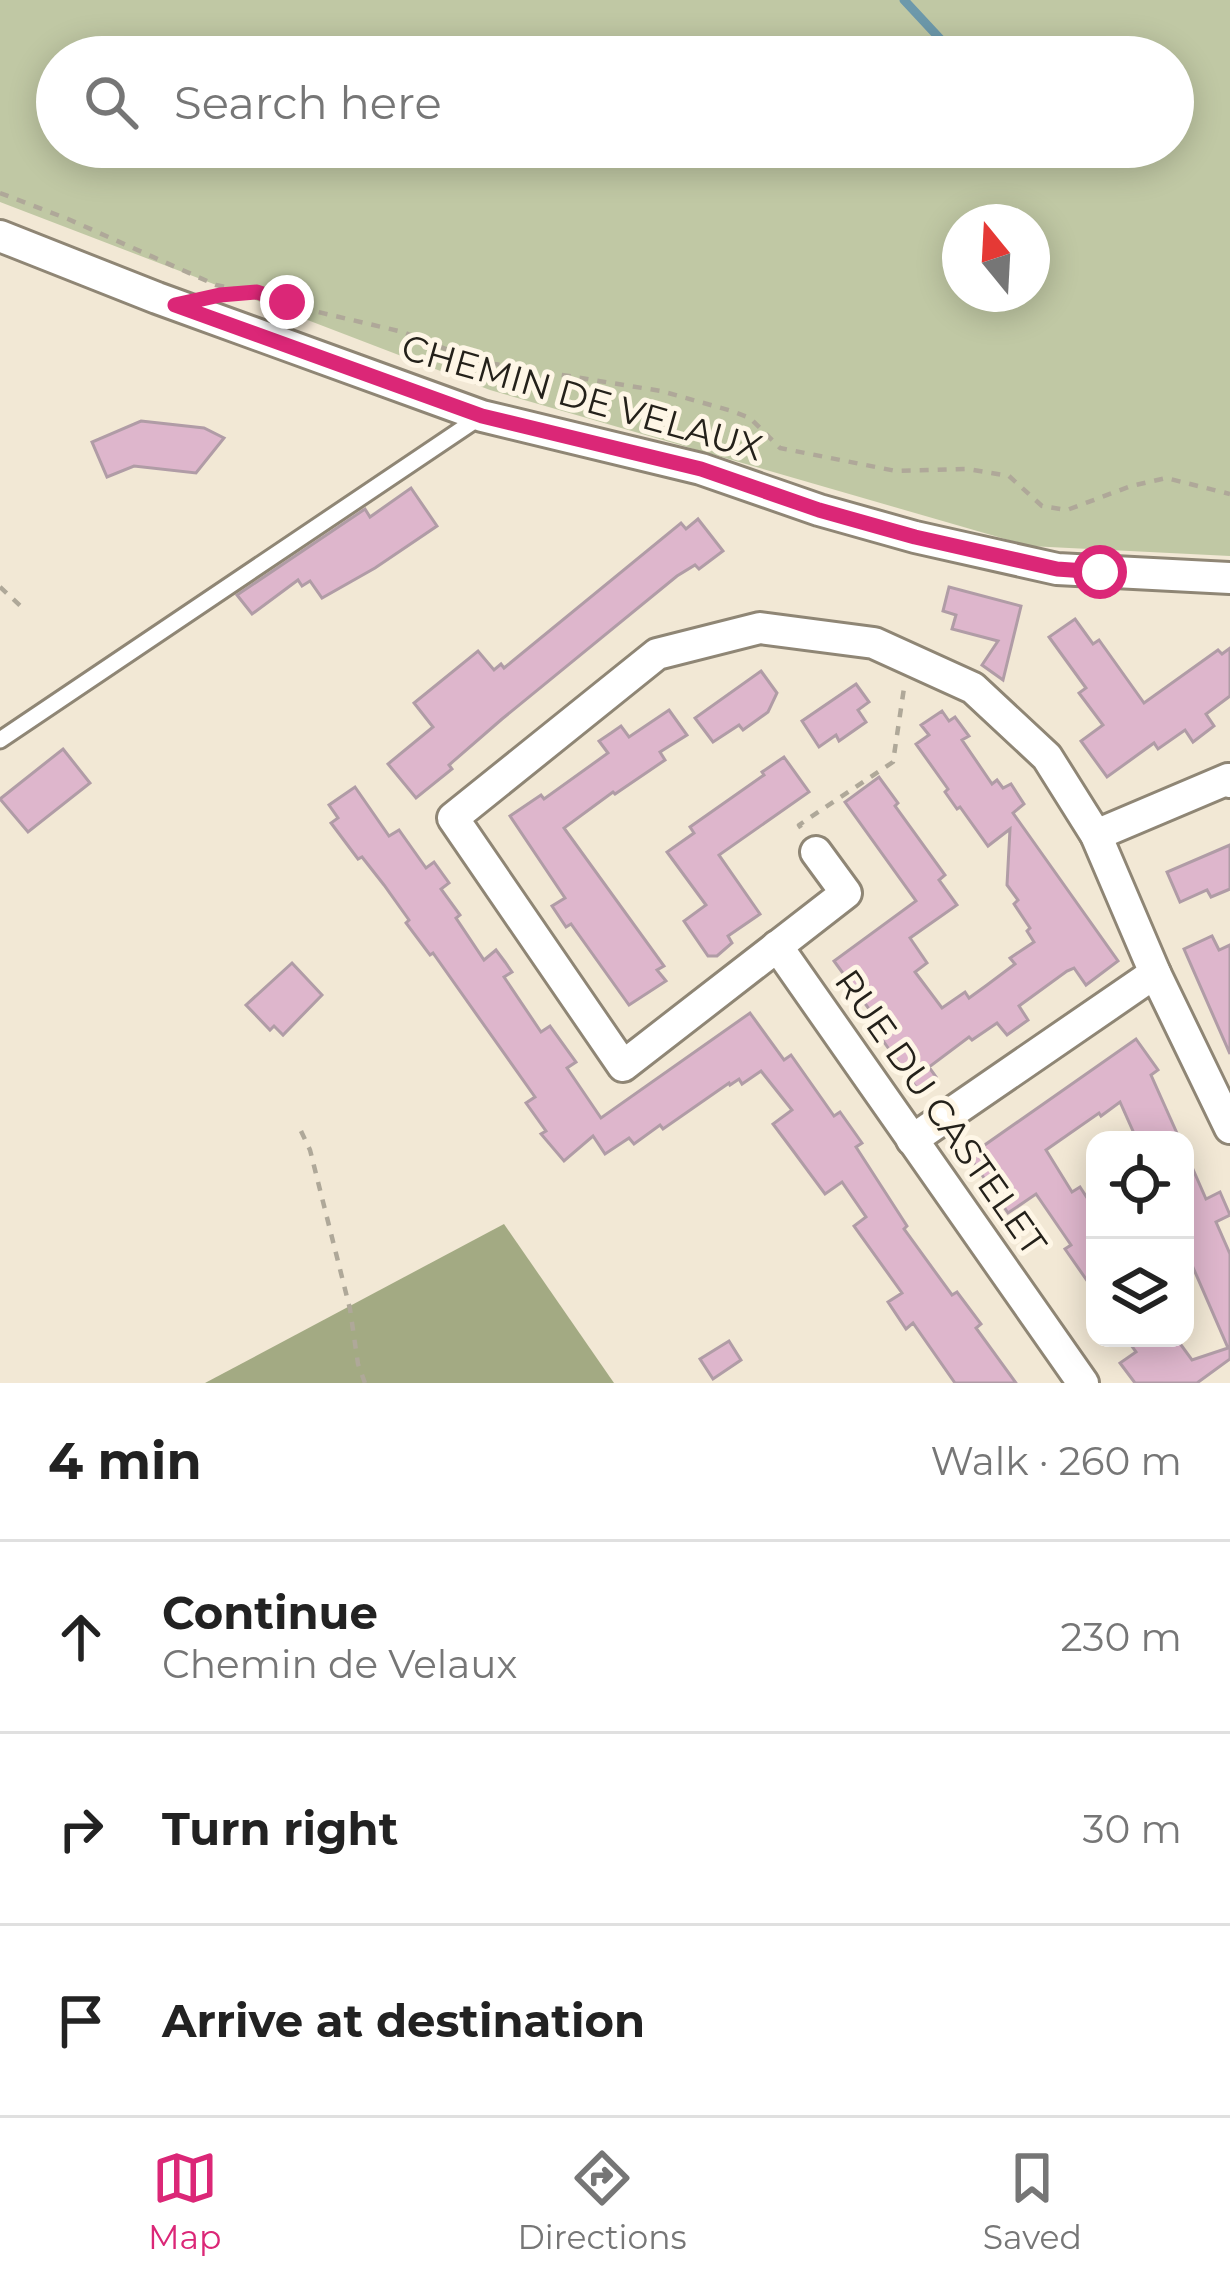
<!DOCTYPE html>
<html lang="en">
<head>
<meta charset="utf-8">
<style>
  :root { --surface:#fff; --page:#f6f6f6; --text:#222; --muted:#767676; --line:#e0e0e0; --accent:#db2777 }
  body { margin:0; font-family:Montserrat,sans-serif; background:var(--page); color:var(--text) }
  .controls { position:absolute; right:36px; bottom:36px; display:grid; overflow:hidden; border-radius:24px; box-shadow:0 6px 30px #0003 }
  .controls button { width:108px; height:108px; display:grid; place-items:center; padding:0; border:0; border-bottom:3px solid var(--line); background:var(--surface); color:var(--text); font:60px sans-serif }
  .compass { position:absolute; left:942px; top:204px; width:108px; height:108px; border-radius:50%; background:var(--surface); box-shadow:0 6px 30px #0003; rotate:342deg }
  .stop { position:absolute; width:36px; height:36px; margin:-27px; border:9px solid #db2777; border-radius:50%; background:#fff }
  .stop.end { background:#db2777; border-color:#fff; box-shadow:0 3px 12px #0008 }
  .list { margin:0; padding:0; list-style:none }
  h2 { display:flex; justify-content:space-between; align-items:center; height:156px; margin:0; padding:0 48px; font-size:51px }
  h2 small { font-size:39px; font-weight:400; color:var(--muted) }
  .list li { display:grid; grid-template-columns:78px 1fr auto; gap:36px; align-items:center; box-sizing:border-box; height:192px; padding:0 48px; border-top:3px solid var(--line) }
  .list b { display:block; font-size:45px; white-space:nowrap }
  .list p { margin:0; font-size:39px; white-space:nowrap; color:var(--muted) }
  .list em { font-size:39px; font-style:normal; color:var(--muted) }
  .icon { flex:none; width:66px; height:66px; fill:none; stroke:currentColor; stroke-width:2; stroke-linecap:round; stroke-linejoin:round }
  .map { position:relative; flex:none; width:1230px; height:1383px; overflow:hidden }
  .search { position:absolute; background:var(--surface); box-shadow:0 6px 30px #0003; left:36px; right:36px; top:36px; height:132px; display:flex; align-items:center; gap:30px; box-sizing:border-box; padding:0 42px; border-radius:66px; color:var(--muted); font-size:45px }
  .sheet { height:732px; background:var(--surface) }
  nav { display:flex; justify-content:space-around; align-items:center; box-sizing:border-box; height:168px; border-top:3px solid var(--line); background:var(--surface); font-size:33px; color:var(--muted) }
  nav a { display:grid; justify-items:center; gap:6px }
  nav .on { color:var(--accent) }
  .map>svg:first-child { display:block }
  .green { fill:#c0c8a4; fill-rule:evenodd }
  .forest { fill:#a3aa83 }
  .lines { fill:none; stroke-linecap:round; stroke-linejoin:round }
  .stream { stroke:#6d99ab; stroke-width:9 }
  .building { fill:#deb6cc; stroke:#b09ca6; stroke-width:3 }
  .lane-casing { stroke:#8f8675; stroke-width:21 }
  .street-casing { stroke:#8f8675; stroke-width:36 }
  .path { stroke:#afa899; stroke-width:4.5; stroke-dasharray:9 9; stroke-linecap:butt }
  .lane { stroke:#fff; stroke-width:15 }
  .street { stroke:#fff; stroke-width:30 }
  .route { stroke:#db2777; stroke-width:15 }
  .labels { text-anchor:middle; stroke-width:10; stroke-linejoin:round; paint-order:stroke }
  .street-label { font-size:36px; fill:#24211a; stroke:#fef6e6 }
</style>
</head>
<body>
<div class="map">
<svg width="1230" height="1383" viewBox="0 0 1230 1383">
  <rect width="100%" height="100%" fill="#f2e8d5"/>
  <path class="green" d="M0,0H1230V556L1029,546L490,390L0,202ZM57,57H1173V147H57ZM960,222H1032V294H960Z"/>
  <polygon class="forest" points="504,1224 614,1383 205,1383"/>
  <g class="lines">
    <polyline class="stream" points="904,0 957,57"/>
  </g>
  <g class="building">
    <polygon points="141,421 204,428 224,438 196,473 134,466 107,477 92,442"/>
    <polygon points="411,488 437,526 375,568 322,598 310,581 302,586 298,580 252,614 237,595 365,509 370,517"/>
    <polygon points="698,519 723,551 699,569 695,565 677,576 502,719 449,765 452,769 416,798 388,764 433,727 414,703 478,651 494,670 501,664 504,668 681,523 686,529"/>
    <polygon points="949,587 1021,606 1003,680 982,665 998,641 952,629 956,615 943,611"/>
    <polygon points="1075,619 1093,644 1099,640 1144,703 1218,650 1222,654 1230,648 1230,696 1206,714 1214,726 1193,742 1185,730 1158,749 1154,743 1107,777 1081,741 1103,725 1079,693 1086,688 1049,637"/>
    <polygon points="761,671 777,693 768,712 743,730 739,725 713,742 695,718"/>
    <polygon points="856,684 869,702 858,710 866,722 839,741 836,735 819,747 802,721"/>
    <polygon points="669,710 687,735 660,752 665,760 615,794 613,792 564,828 664,966 657,970 666,981 629,1005 571,924 566,927 552,906 565,898 510,816 541,795 544,799 608,753 599,741 611,733 621,726 629,737"/>
    <polygon points="942,711 949,721 955,717 969,736 962,740 992,784 997,780 1003,788 1011,784 1024,804 1013,813 1118,961 1086,985 1074,968 1067,971 1019,1006 1028,1020 1007,1035 997,1023 972,1040 969,1037 929,1067 936,1077 918,1090 874,1028 880,1024 834,961 916,901 845,802 879,777 898,803 895,806 945,875 939,880 957,905 910,938 927,963 915,972 942,1008 965,992 969,998 987,985 1015,964 1010,958 1034,942 1027,931 1030,928 1014,904 1018,900 1007,885 1010,829 988,846 960,807 957,809 945,792 948,789 916,744 929,735 921,725"/>
    <polygon points="63,749 90,783 28,832 0,799"/>
    <polygon points="784,757 809,792 719,855 760,914 728,936 732,943 717,956 708,956 684,921 706,905 667,852 694,833 690,827 764,775 762,772"/>
    <polygon points="355,787 389,836 399,830 426,868 434,862 449,883 441,889 460,915 456,918 484,960 496,950 505,962 512,972 504,977 541,1032 550,1026 576,1062 567,1068 601,1118 750,1013 784,1060 791,1055 834,1116 840,1112 862,1143 856,1147 907,1226 904,1229 952,1295 957,1292 981,1324 976,1328 1016,1383 955,1383 913,1323 906,1329 888,1302 902,1293 854,1226 866,1217 842,1182 825,1194 791,1148 773,1124 792,1110 761,1071 742,1084 739,1079 730,1085 729,1083 663,1129 660,1125 634,1144 629,1138 605,1154 593,1136 564,1161 541,1134 546,1131 526,1103 535,1097 433,953 430,955 406,923 409,920 384,885 362,857 358,859 331,823 338,818 329,805"/>
    <polygon points="1230,845 1230,889 1211,897 1207,890 1180,902 1167,872"/>
    <polygon points="1212,936 1219,950 1230,945 1230,1054 1184,949"/>
    <polygon points="292,963 322,995 283,1035 274,1026 270,1030 246,1005"/>
    <polygon points="1136,1039 1158,1070 1151,1075 1180,1140 1137,1140 1120,1102 1101,1116 1099,1113 1046,1150 1072,1192 1080,1187 1095,1210 1095,1292 1065,1249 1071,1245 1036,1194 1008,1213 969,1156"/>
    <polygon points="1185,1151 1206,1199 1220,1192 1230,1215 1216,1222 1230,1254 1230,1359 1197,1383 1135,1383 1120,1363 1136,1352 1126,1338 1176,1338 1192,1360 1228,1348 1185,1249"/>
    <polygon points="729,1341 741,1360 713,1379 700,1359"/>
  </g>
  <g class="lines">
    <defs>
      <polyline id="lane" points="0,740 480,417"/>
      <g id="street">
        <polyline points="0,236 157,298 482,416 701,469 819,510 915,537 1057,569 1230,578"/>
        <polyline points="1096,835 1228,779 1230,782"/>
        <polyline points="816,852 846,893 623,1066 453,818 657,654 760,628 874,643 973,688 1047,757 1096,835 1155,973 1230,1128"/>
        <polyline points="777,946 1083,1383"/>
        <polyline points="912,1140 1155,973"/>
      </g>
    </defs>
    <use href="#lane" class="lane-casing"/>
    <use href="#street" class="street-casing"/>
    <g class="path">
      <polyline points="0,193 68,219 216,285 239,290"/>
      <polyline points="232,294 257,292 318,312 403,332 476,361 661,391 732,411 750,418 780,448 896,471 968,469 1009,476 1042,506 1067,510 1131,486 1166,478 1230,494"/>
      <polyline points="0,587 26,611"/>
      <polyline points="801,828 799,825 893,762 904,688"/>
      <polyline points="301,1131 310,1150 350,1309 358,1364 365,1383"/>
    </g>
    <use href="#lane" class="lane"/>
    <use href="#street" class="street"/>
  </g>
  <g class="lines">
    <polyline class="route" points="287,302 257,292 220,295 175,305 482,416 701,469 819,510 915,537 1057,569 1100,572"/>
  </g>
  <g class="labels">
    <g class="street-label">
      <text transform="translate(582 397) rotate(16)" y="13">CHEMIN DE VELAUX</text>
      <text transform="translate(941 1112) rotate(55)" y="13">RUE DU CASTELET</text>
    </g>
  </g>
</svg>
<div class="controls">
<button><svg class="icon" aria-label="locate" viewBox="0 0 24 24"><circle cx="12" cy="12" r="6"/><path d="M12 2v4M12 18v4M2 12h4M18 12h4"/></svg></button>
<button><svg class="icon" aria-label="layers" viewBox="0 0 24 24"><path d="M12 4l9 5-9 5-9-5zM3 14l9 5 9-5"/></svg></button>
</div>
<svg class="compass" viewBox="-18 -18 36 36"><path d="M0-13l5 13h-10z" fill="#e53935"/><path d="M0 13l5-13h-10z" fill="#767676"/></svg>
<div class="stop" style="left:1100px;top:572px"></div>
<div class="stop end" style="left:287px;top:302px"></div>
<div class="search"><svg class="icon" aria-label="search" viewBox="0 0 24 24"><circle cx="10" cy="10" r="6"/><path d="M15 15l6 6"/></svg>Search here</div>
</div>
<section class="sheet">
<h2>4 min<small>Walk · 260 m</small></h2>
<ul class="list">
<li><svg class="icon" aria-label="ahead" viewBox="0 0 24 24"><path d="M12 20V5M6 11l6-6 6 6"/></svg><div><b>Continue</b><p>Chemin de Velaux</p></div><em>230 m</em></li>
<li><svg class="icon" aria-label="right" viewBox="0 0 24 24"><path d="M7 20v-9h11M14 6l5 5-5 5"/></svg><div><b>Turn right</b></div><em>30 m</em></li>
<li><svg class="icon" aria-label="arrive" viewBox="0 0 24 24"><path d="M6 21V4h12l-3 4 3 4H6"/></svg><div><b>Arrive at destination</b></div></li>
</ul>
</section>
<nav>
<a class="on"><svg class="icon" aria-label="map" viewBox="0 0 24 24"><path d="M3 6l6-2 6 2 6-2v14l-6 2-6-2-6 2zM9 4v14M15 6v14"/></svg>Map</a>
<a><svg class="icon" aria-label="directions" viewBox="0 0 24 24"><path d="M12 3l9 9-9 9-9-9zM9 14v-3h6M13 9l2 2-2 2"/></svg>Directions</a>
<a><svg class="icon" aria-label="saved" viewBox="0 0 24 24"><path d="M7 4h10v16l-5-4-5 4z"/></svg>Saved</a>
</nav>
</body>
</html>
